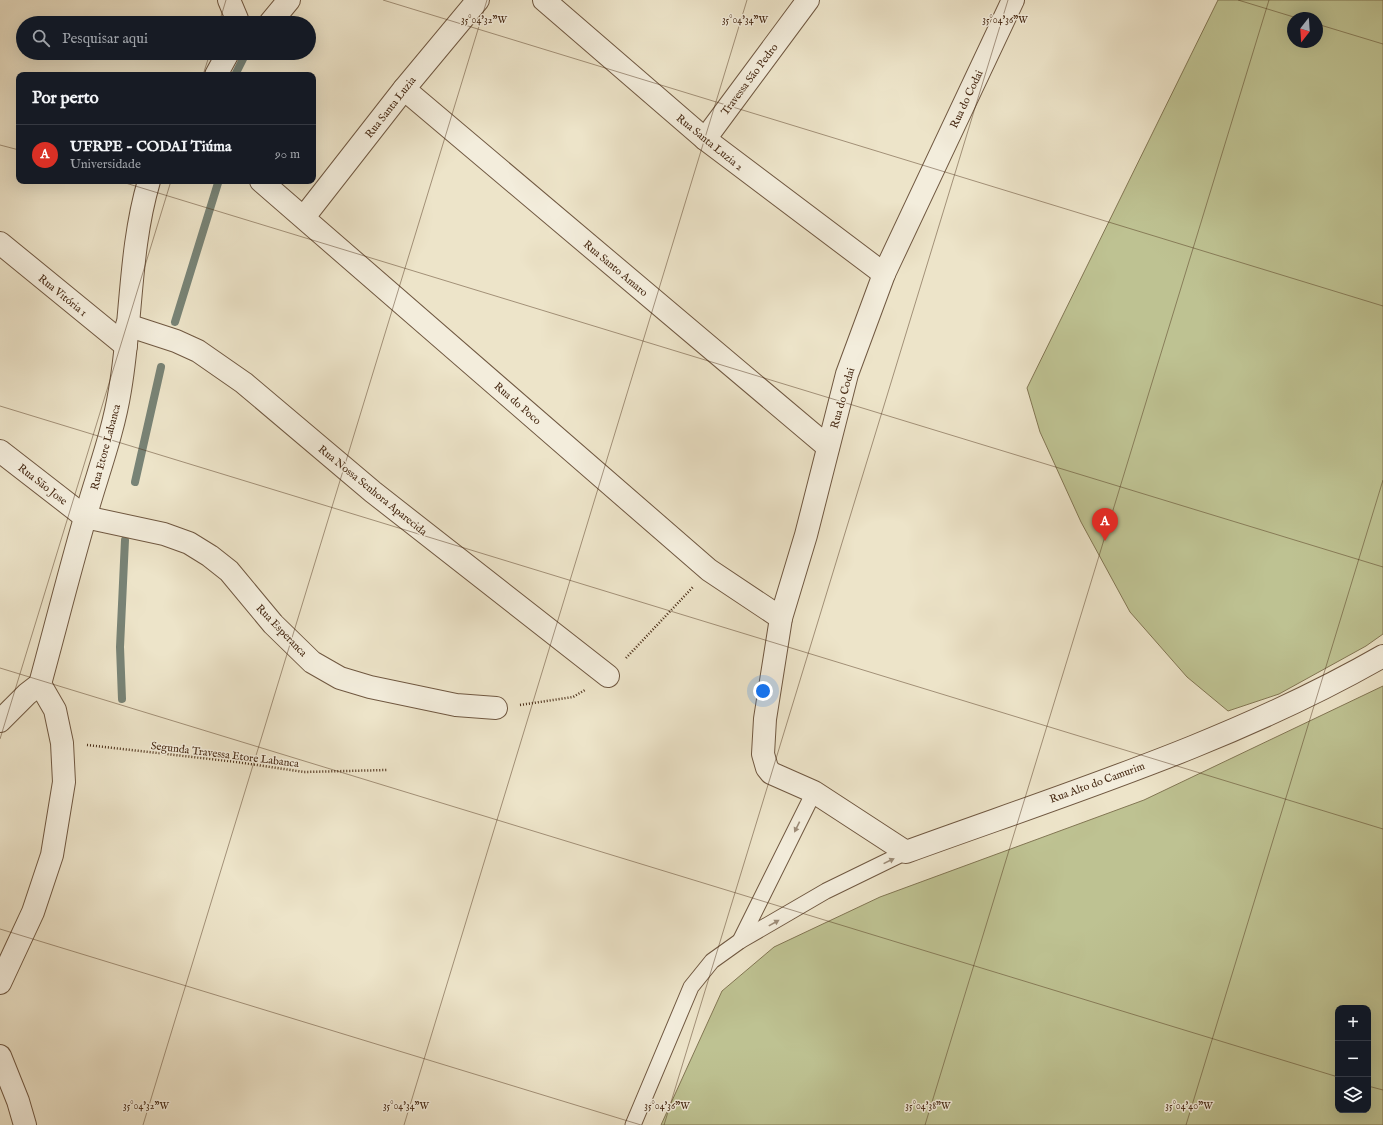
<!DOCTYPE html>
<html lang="pt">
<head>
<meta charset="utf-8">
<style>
  :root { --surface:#171b24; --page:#20242c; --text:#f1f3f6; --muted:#9ea1a6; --line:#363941; --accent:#d93025 }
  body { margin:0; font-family:"IM FELL English",serif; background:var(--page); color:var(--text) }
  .controls { position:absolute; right:12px; bottom:12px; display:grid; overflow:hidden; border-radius:8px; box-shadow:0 4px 16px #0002 }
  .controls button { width:36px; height:36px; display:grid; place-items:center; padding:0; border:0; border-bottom:1px solid var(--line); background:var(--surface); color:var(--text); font:20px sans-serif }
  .compass { position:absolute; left:1287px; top:12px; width:36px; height:36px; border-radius:50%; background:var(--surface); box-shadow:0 4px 16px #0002; rotate:197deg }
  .you { position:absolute; left:763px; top:691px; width:14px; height:14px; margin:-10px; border:3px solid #fff; border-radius:50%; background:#1a73e8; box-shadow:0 0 0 6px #1a73e833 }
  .badge { display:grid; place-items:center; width:26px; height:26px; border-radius:50%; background:var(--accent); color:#fff; font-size:13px; font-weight:700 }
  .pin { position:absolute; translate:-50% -33px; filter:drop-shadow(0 1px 2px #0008) }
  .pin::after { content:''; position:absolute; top:21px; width:14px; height:12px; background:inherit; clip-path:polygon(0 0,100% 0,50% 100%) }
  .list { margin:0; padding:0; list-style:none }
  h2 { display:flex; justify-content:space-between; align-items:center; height:52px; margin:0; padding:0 16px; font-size:17px }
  h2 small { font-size:13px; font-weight:400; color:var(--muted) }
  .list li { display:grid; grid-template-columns:26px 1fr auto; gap:12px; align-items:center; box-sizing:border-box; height:60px; padding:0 16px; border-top:1px solid var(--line) }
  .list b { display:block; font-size:15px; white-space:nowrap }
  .list p { margin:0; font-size:13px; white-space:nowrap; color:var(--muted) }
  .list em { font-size:13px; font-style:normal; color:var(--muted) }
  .icon { flex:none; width:22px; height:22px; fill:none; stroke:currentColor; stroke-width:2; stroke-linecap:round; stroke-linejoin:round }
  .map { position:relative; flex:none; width:1383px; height:1125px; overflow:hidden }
  .search { position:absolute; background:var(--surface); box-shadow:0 4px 16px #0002; left:16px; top:16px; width:300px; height:44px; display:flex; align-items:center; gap:10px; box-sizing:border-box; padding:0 14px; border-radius:22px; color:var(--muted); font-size:15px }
  .panel { position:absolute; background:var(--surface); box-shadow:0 4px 16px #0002; left:16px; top:72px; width:300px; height:112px; border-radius:8px }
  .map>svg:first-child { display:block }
  .green { fill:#bec292; stroke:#827653; fill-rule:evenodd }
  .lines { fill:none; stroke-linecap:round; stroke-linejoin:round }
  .stream { stroke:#788376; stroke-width:8 }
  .lane-casing { stroke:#705841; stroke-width:17 }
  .street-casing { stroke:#705841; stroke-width:24 }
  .path { stroke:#472a14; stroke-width:2.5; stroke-dasharray:1 2; stroke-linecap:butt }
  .lane { stroke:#f3eddc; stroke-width:15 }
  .street { stroke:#f3eddc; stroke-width:22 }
  .oneway { fill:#9d8c78 }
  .ticks { fill:none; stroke:#472a14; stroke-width:1; stroke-opacity:0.45 }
  .labels { text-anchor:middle; stroke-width:3; stroke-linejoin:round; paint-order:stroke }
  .street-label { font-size:11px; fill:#472a14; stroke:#f3eddc }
  .ticks-label { font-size:10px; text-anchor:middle; fill:#472a14; stroke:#f3eddc; stroke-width:3; stroke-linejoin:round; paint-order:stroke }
</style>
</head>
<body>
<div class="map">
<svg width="1383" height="1125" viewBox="0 0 1383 1125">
  <rect width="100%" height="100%" fill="#ede4c9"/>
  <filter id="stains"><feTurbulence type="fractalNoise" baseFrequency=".005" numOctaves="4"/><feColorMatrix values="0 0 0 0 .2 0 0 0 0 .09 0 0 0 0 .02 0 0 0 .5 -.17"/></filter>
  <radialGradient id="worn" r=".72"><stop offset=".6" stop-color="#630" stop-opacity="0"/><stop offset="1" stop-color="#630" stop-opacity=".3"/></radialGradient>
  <g class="green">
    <path d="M1218,0H1383V634L1366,646L1279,694L1228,711L1187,677L1130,612L1081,522L1040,432L1027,388ZM1293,18H1317V42H1293Z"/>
    <path d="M1383,686V1125H661L722,991L774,947L880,897L1144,800ZM1338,1008H1368V1110H1338Z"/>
  </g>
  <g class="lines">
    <g class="stream">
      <polyline points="235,75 246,53"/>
      <polyline points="175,322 218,183"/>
      <polyline points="135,482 161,367"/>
      <polyline points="122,699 120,647 125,540"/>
    </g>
    <defs>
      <g id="lane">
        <polyline points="740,941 814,792"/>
        <polyline points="633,1125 691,987 712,961 740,941 826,891 906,852"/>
      </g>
      <g id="street">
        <polyline points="229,0 237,19 236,23"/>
        <polyline points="544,0 705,139 884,274"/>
        <path d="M1013,0L884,274L847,374L806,535L781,618L765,719L763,754L767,768L771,773L814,792L906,852C1068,793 1233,742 1383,656"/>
        <polyline points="270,23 289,0"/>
        <polyline points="216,75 228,53"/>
        <polyline points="404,89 828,447"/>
        <polyline points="705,139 808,0"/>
        <polyline points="261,181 709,570 781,618"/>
        <polyline points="304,217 404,89 478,0"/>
        <polyline points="0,243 126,346"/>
        <polyline points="127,325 176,341 198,351 244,383 373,492 608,676"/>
        <polyline points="0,451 85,517 164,534 189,543 210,556 229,571 273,624 312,662 340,678 370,687 456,705 496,708"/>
        <polyline points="0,721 27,694 40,684"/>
        <path d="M0,983L33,912L52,855L64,782L62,743L55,710L40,684C55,629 69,573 85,518C97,475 113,434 120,390C132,320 129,249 149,181"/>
        <polyline points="0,1056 18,1101 25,1125"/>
      </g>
    </defs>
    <use href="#lane" class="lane-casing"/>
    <use href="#street" class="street-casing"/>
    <g class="path">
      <polyline points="626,658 693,587"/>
      <polyline points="520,705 573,697 585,690"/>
      <polyline points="87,745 237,762 304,772 387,770"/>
    </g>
    <use href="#lane" class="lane"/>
    <use href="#street" class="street"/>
  </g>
  <defs><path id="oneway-solid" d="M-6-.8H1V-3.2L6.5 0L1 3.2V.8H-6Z"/></defs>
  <g class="oneway">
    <use href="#oneway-solid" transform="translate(797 827) rotate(116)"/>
    <use href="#oneway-solid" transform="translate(889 861) rotate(-26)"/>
    <use href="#oneway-solid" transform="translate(774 923) rotate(-29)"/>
  </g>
  <path class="ticks" d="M383,0L1383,306M1238,0L1297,18M219,23L226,0M1317,24L1383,44M203,75L210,53M0,145L19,150M119,181L1383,567M0,406L1383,829M0,668L1338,1077M0,739L171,181M0,929L641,1125M1368,1086L1383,1090M143,1125L487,0M404,1125L747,0M664,1125L1008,0M925,1125L1269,0M1186,1125L1383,480"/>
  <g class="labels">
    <g class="street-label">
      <text transform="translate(749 79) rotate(-53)" y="4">Travessa São Pedro</text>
      <text transform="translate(966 99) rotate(-65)" y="4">Rua do Codai</text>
      <text transform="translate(390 107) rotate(-52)" y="4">Rua Santa Luzia</text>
      <text transform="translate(710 142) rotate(39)" y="4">Rua Santa Luzia 2</text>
      <text transform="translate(616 268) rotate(40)" y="4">Rua Santo Amaro</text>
      <text transform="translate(63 295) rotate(39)" y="4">Rua Vitória 1</text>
      <text transform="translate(842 398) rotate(-74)" y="4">Rua do Codai</text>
      <text transform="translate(518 403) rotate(41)" y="4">Rua do Poco</text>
      <text transform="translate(105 447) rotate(-75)" y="4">Rua Etore Labanca</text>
      <text transform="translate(43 484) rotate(38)" y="4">Rua São Jose</text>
      <text transform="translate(373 490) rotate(39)" y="4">Rua Nossa Senhora Aparecida</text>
      <text transform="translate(282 630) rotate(46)" y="4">Rua Esperanca</text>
      <text transform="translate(225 754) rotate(7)" y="4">Segunda Travessa Etore Labanca</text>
      <text transform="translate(1097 782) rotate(-20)" y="4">Rua Alto do Camurim</text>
    </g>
  </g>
  <g class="ticks-label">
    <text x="484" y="23">35°04'32"W</text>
    <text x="745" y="23">35°04'34"W</text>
    <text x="1005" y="23">35°04'36"W</text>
    <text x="146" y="1109">35°04'32"W</text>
    <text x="406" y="1109">35°04'34"W</text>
    <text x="667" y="1109">35°04'36"W</text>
    <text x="928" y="1109">35°04'38"W</text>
    <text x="1189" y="1109">35°04'40"W</text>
  </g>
  <rect width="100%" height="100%" filter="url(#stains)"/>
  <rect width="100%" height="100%" fill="url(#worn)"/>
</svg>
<div class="controls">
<button>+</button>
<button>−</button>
<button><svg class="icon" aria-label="layers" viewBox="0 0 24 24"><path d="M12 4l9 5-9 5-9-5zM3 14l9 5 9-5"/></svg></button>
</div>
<svg class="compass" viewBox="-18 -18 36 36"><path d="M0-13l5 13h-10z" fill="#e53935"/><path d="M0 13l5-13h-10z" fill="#9ea1a6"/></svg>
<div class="you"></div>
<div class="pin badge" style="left:1105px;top:541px">A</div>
<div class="search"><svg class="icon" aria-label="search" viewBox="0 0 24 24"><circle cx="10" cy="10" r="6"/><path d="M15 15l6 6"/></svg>Pesquisar aqui</div>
<section class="panel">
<h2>Por perto<small></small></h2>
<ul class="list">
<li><span class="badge">A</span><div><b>UFRPE - CODAI Tiúma</b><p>Universidade</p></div><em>90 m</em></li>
</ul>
</section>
</div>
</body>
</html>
